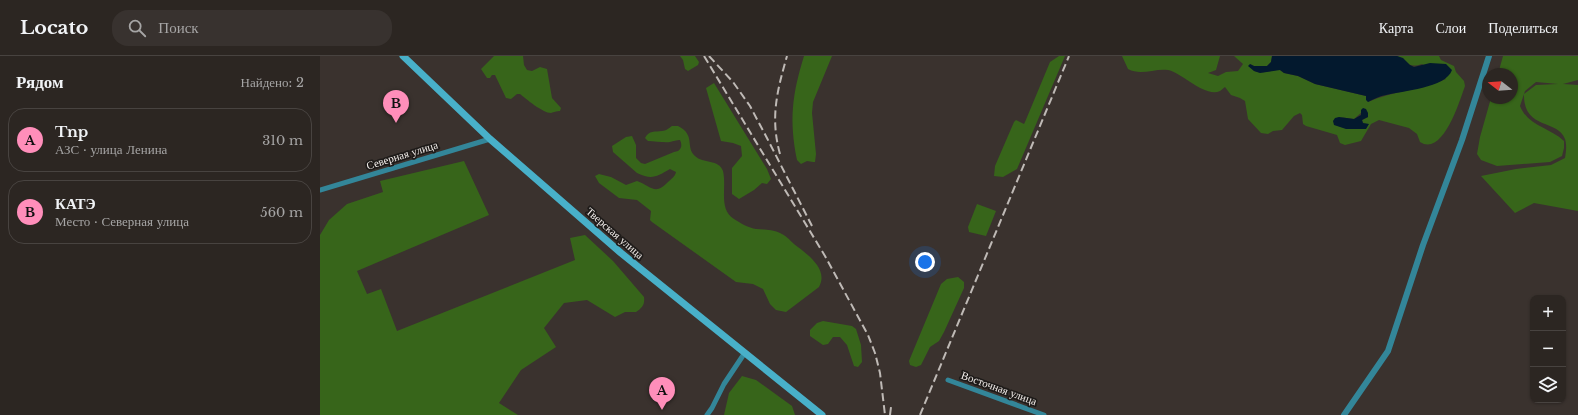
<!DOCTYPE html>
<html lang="ru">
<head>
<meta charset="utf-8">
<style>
  :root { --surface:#2c2622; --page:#38322f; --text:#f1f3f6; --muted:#a6a5a5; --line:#484340; --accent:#ff8eba }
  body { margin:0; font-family:"Libre Baskerville",serif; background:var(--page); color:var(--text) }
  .controls { position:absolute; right:12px; bottom:12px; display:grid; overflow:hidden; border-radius:8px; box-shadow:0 1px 3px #0004 }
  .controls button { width:36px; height:36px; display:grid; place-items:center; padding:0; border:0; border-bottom:1px solid var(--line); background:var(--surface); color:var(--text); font:20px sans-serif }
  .compass { position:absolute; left:1162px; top:12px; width:36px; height:36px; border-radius:50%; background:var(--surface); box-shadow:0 1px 3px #0004; rotate:287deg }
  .you { position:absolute; left:605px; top:206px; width:14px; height:14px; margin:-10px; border:3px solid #fff; border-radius:50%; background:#1a73e8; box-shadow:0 0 0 6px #1a73e833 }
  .badge { display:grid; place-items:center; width:26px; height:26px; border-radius:50%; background:var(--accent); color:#111; font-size:13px; font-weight:700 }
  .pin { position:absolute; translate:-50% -33px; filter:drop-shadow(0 1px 2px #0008) }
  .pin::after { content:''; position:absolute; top:21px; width:14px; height:12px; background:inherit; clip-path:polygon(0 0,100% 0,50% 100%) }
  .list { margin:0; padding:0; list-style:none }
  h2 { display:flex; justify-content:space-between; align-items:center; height:52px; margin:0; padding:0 16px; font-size:17px }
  h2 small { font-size:13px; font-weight:400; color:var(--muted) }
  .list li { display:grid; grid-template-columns:26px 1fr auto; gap:12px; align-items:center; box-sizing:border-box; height:64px; margin:0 8px 8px; padding:0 8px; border:1px solid var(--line); border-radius:16px }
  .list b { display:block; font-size:15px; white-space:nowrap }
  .list p { margin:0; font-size:13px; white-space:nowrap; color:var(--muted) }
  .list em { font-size:13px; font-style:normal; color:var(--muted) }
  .icon { flex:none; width:22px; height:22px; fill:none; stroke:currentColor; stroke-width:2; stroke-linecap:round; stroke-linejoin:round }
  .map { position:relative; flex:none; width:1258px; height:359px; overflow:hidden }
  header { display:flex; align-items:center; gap:24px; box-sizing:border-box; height:56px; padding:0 20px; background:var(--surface); border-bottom:1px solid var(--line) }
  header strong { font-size:19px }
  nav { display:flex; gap:22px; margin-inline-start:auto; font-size:14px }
  .search { width:280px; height:36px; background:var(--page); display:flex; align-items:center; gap:10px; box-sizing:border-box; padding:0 14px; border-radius:16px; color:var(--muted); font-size:15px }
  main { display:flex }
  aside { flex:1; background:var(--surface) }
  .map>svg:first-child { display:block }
  .green { fill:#37651a; fill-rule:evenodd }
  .water { fill:#03192e }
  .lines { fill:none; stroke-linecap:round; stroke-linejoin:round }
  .minor { stroke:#338699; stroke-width:5 }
  .tertiary { stroke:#338699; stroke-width:6 }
  .secondary { stroke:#48b0c9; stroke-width:7 }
  .rail { stroke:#bfbab6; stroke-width:2; stroke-dasharray:8 4; stroke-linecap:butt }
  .labels { text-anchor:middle; stroke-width:3.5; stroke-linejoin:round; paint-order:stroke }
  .street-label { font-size:11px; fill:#f2edea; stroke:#1e1b19 }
</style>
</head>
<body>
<header>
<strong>Locato</strong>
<div class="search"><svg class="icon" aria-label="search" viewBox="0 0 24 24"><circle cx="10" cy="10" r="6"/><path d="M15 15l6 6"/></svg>Поиск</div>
<nav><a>Карта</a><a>Слои</a><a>Поделиться</a></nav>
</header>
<main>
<aside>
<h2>Рядом<small>Найдено: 2</small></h2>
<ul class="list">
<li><span class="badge">A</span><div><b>Tnp</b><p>АЗС · улица Ленина</p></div><em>310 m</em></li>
<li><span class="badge">B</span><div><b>КАТЭ</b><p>Место · Северная улица</p></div><em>560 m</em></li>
</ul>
</aside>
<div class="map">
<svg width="1258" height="359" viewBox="0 0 1258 359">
  <rect width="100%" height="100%" fill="#3a322e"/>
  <g class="green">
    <path d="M174,0H203L204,9L207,14L212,15L220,11L227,13L232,42L241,52L240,55C236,55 234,56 231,57C223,57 206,43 200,38H197L191,43L186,42L175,19H172L170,22H167L161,13Z"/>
    <polygon points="360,0 375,0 379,6 378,9 368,15 365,13 363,4"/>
    <path d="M484,0H512L493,46L492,57L496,98L495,106H493L487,105L481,108L477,104C469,64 472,39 484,0Z"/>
    <polygon points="739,0 745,0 697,113 683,121 674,120 675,110 694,66 696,64 704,68 705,66 730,6"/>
    <path d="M802,0H900L896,14L888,17L898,20L906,16L918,15L923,8L914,0H952L951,6L947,10H934L930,8C934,23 950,13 960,14L964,17L978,20L995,28L1046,40L1048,46C1073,35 1101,34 1126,23L1102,8C1087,13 1089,5 1077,0H1119L1121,4L1134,10L1136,16L1144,25L1145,30C1140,44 1123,101 1100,86L1097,78L1089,72L1059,64L1051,68L1041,85L1025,89L1020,87L1017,79L986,70L983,68L982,59L980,57L974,60L962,74L953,75L948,78L941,77L928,63L925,45L920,42L911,39L905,31C903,32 902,34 900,35C885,42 861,16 848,14C835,12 821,20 808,13ZM1042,56L1048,57V61L1042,64L1043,67L1049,68L1019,61L1034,63Z"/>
    <path d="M1183,0H1258V24L1243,28L1258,29V155L1214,147L1195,157L1161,120L1196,113L1231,109L1245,102C1246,96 1247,89 1245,83C1238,63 1203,74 1204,38L1216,29L1238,28L1216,26L1205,35L1200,50C1208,70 1229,71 1244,85V92L1242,100L1230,106L1177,110L1161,104L1157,98L1160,81L1171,42H1192V18H1178Z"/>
    <polygon points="394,27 447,113 451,123 447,128 442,127 434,134 419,143 412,138 412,112 422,100 421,90 413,87 401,85 386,32"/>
    <path d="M352,70H358C376,79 365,91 375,100C383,108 399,103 403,115C407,132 398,153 414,163C420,167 429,172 436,173C445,174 452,173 460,177C465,179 470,184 474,188C487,198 509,213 499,231L466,256L456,254L450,248L443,233L433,228L416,226L332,166L330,164L331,155L317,144L299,142L279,127L275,120L279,118L291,121L306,129L317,125C331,130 335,140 348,126C351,123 355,121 356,116L350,113C336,121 332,124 317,117L293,96L292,90L306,81L312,80L316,89V102L321,107L325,108L354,96L358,95C362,92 362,88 360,84C356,84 354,85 350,86C345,87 335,85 328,85L325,82C329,74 335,76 342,75C346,75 349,72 352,70Z"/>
    <path d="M144,105L169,159L37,215L47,238L61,233L77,275L255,204L250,182L265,179L293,205L324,241C325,249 322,252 316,256H305L295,261L267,244L244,247L224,272L236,291L201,314L179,347L198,359H0V179L9,164L27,148L63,136L60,125Z"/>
    <polygon points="657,148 676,155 666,180 649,176 648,171"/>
    <polygon points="638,221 644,226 644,232 624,276 619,285 610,291 601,309 596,311 590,309 589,305 621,228 627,223"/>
    <polygon points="503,265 532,270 536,273 541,289 542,306 538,311 534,310 527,289 520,281 513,281 508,288 503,289 490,280 490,274 497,267"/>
    <polygon points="422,320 436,324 472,350 475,359 404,359 409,337"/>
  </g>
  <g class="water">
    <path d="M952,0H1077L1083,2L1090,9L1094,11L1110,7L1126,8L1132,14C1126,32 1082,35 1066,39C1060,40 1054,43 1048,46L1046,44V40L995,28L978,20L964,17L960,14L940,17L934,15L928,10L930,8L934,10H947L951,6Z"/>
    <polygon points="1043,52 1046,53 1048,57 1048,61 1042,64 1043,67 1049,68 1046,73 1026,73 1014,69 1013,65 1015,62 1019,61 1034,63 1041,59 1041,54"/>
  </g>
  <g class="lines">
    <g class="minor">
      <polyline points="0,134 170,83"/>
      <polyline points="628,324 724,359"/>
      <polyline points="387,359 392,352 404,328 424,298"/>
    </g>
    <polyline class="tertiary" points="1024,359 1068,295 1103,189 1142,84 1169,0"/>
    <polyline class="secondary" points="83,0 170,83 301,197 502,359"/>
    <g class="rail">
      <polyline points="384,0 505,200 548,279 555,297 560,317 565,359"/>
      <polyline points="389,0 413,26 430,50 448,84 492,170"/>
      <path d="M460,98C450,62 457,35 467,0"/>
      <polyline points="570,359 571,351"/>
      <polyline points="600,359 749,0"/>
    </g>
  </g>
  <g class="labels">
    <g class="street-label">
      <text transform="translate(82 99) rotate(-17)" y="4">Северная улица</text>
      <text transform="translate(295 177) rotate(41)" y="4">Тверская улица</text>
      <text transform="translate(679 332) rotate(20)" y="4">Восточная улица</text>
    </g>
  </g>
</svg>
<div class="controls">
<button>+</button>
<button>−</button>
<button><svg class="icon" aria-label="layers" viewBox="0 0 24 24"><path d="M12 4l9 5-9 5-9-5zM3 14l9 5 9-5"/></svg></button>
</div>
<svg class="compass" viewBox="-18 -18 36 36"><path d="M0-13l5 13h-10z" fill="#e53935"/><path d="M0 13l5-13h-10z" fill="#a6a5a5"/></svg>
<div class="you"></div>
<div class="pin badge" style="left:342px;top:354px">A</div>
<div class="pin badge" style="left:76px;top:67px">B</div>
</div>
</main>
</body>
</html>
